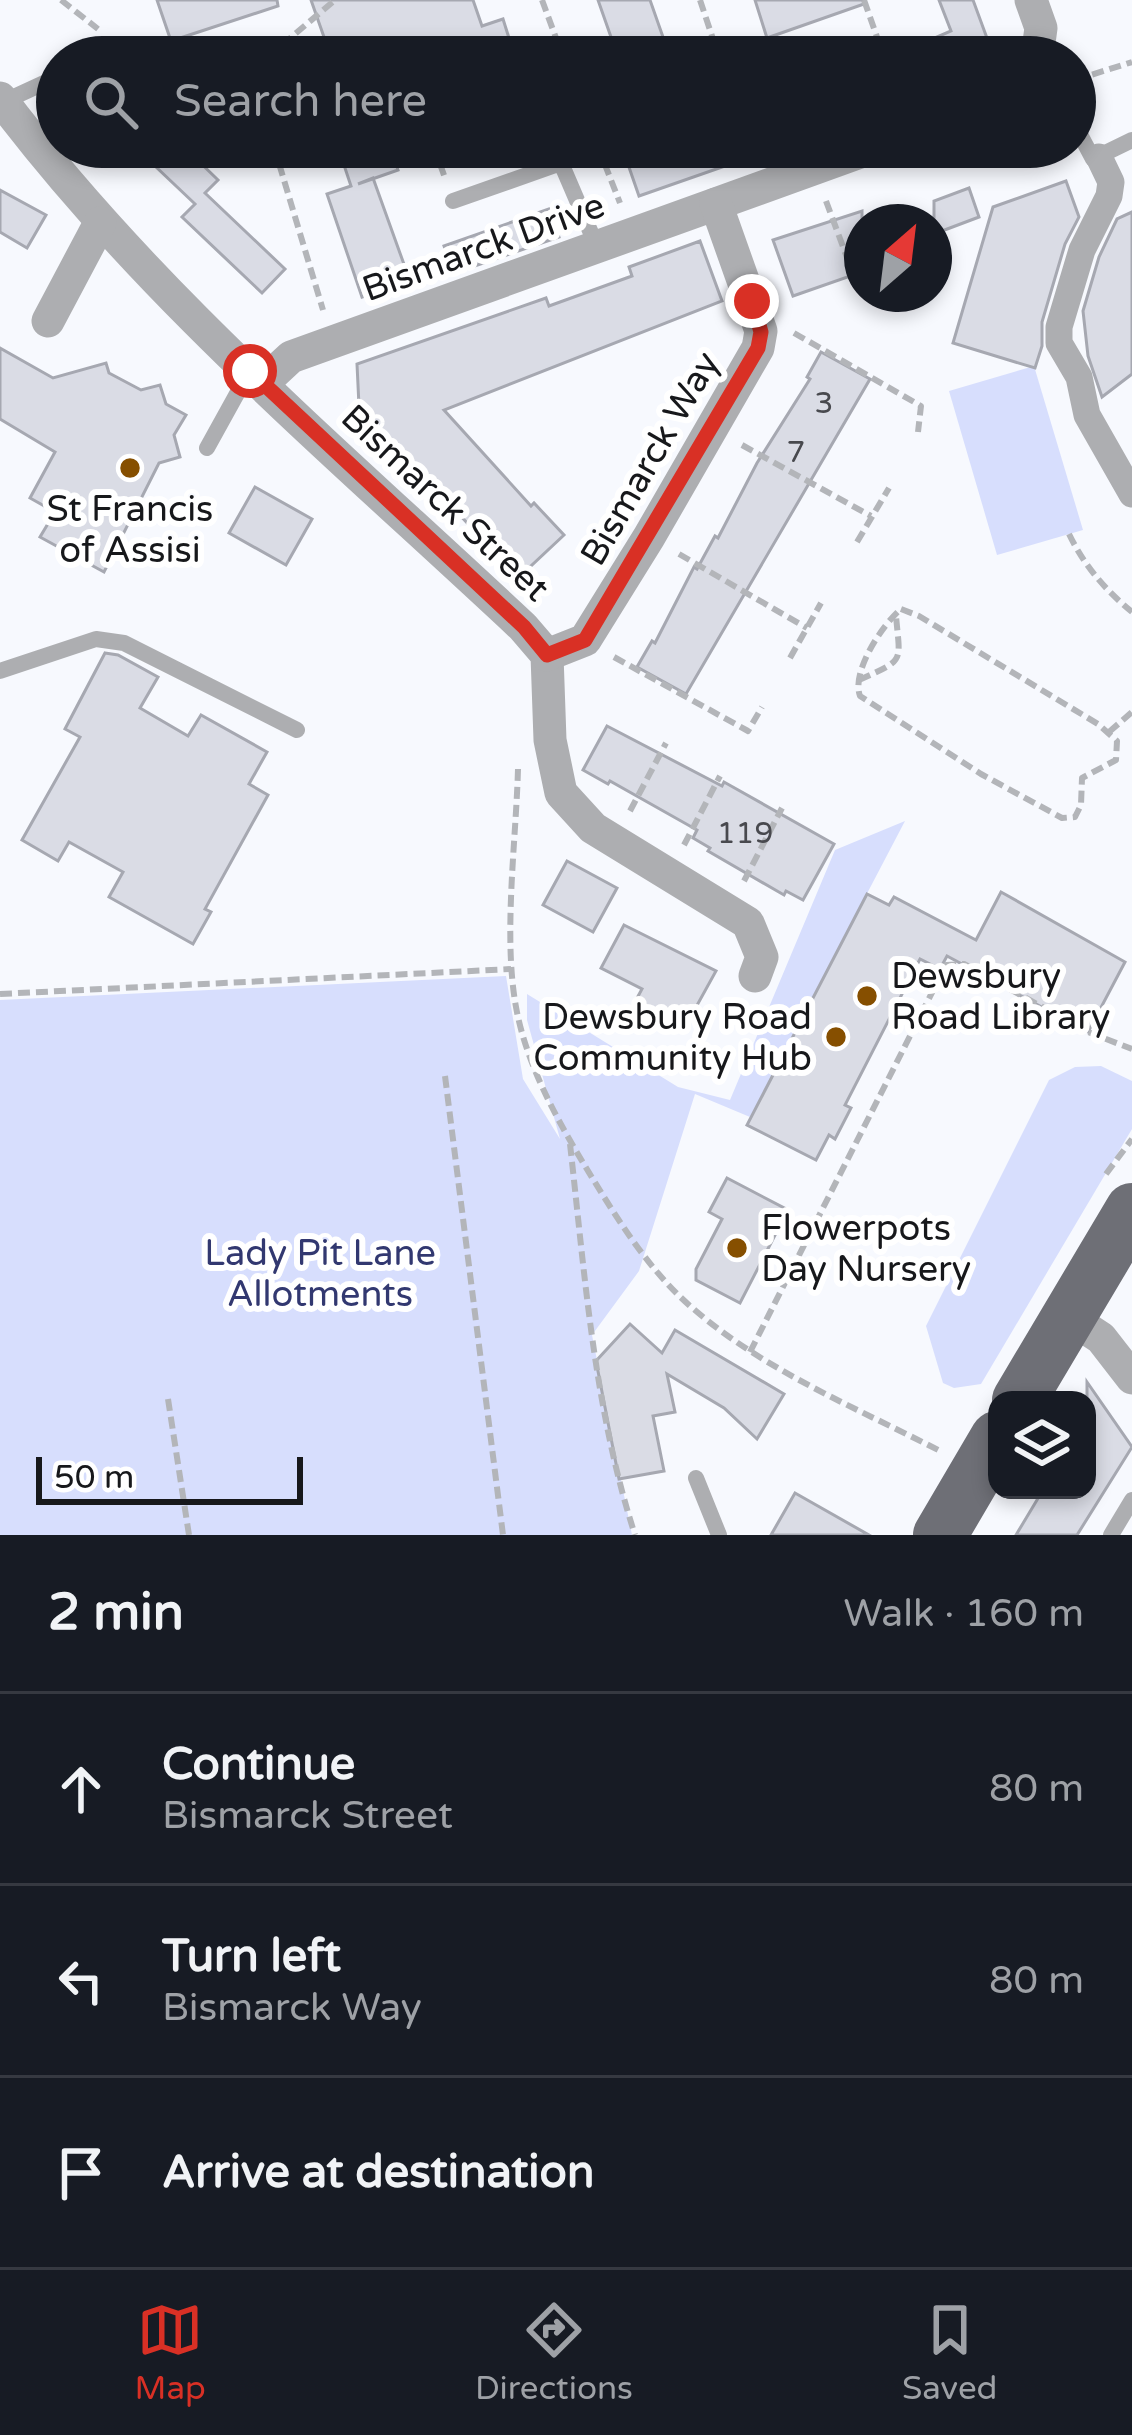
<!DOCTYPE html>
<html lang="en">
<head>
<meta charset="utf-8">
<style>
  :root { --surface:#171b24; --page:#242831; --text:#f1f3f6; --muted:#9ea1a6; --line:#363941; --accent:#d93025 }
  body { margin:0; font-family:"Varela Round",sans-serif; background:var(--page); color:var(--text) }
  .controls { position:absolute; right:36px; bottom:36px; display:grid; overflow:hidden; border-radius:24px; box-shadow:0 6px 18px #0003 }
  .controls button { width:108px; height:108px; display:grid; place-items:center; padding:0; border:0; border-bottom:3px solid var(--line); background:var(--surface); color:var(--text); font:60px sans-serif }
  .compass { position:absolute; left:844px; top:204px; width:108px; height:108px; border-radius:50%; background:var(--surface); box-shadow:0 6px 18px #0003; rotate:28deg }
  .scale { position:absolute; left:36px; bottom:30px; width:267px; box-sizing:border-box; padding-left:12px; border:6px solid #17181b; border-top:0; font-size:33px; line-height:42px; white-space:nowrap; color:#17181b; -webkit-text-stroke:9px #fff; paint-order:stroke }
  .stop { position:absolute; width:36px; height:36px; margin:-27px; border:9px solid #d93025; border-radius:50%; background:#fff }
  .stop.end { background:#d93025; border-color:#fff; box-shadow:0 3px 12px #0008 }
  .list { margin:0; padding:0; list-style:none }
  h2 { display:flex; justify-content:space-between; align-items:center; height:156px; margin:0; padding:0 48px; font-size:51px }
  h2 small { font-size:39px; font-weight:400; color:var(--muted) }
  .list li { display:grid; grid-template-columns:78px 1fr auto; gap:36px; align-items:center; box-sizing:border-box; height:192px; padding:0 48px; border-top:3px solid var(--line) }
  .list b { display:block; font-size:45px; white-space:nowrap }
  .list p { margin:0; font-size:39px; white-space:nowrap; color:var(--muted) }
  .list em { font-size:39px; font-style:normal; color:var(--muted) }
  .icon { flex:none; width:66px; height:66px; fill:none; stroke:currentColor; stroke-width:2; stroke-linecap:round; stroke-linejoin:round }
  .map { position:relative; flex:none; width:1132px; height:1535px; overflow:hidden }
  .search { position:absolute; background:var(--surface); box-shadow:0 6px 18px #0003; left:36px; right:36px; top:36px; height:132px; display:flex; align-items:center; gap:30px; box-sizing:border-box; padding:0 42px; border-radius:66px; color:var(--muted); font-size:45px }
  .sheet { height:732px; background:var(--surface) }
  nav { display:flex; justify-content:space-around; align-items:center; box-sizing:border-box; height:168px; border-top:3px solid var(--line); background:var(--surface); font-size:33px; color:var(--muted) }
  nav a { display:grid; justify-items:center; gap:6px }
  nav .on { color:var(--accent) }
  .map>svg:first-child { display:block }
  .green { fill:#d7defd }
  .building { fill:#dadce5; stroke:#a6a8b1; stroke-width:3 }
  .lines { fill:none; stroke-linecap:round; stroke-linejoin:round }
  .path { stroke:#b3b5b9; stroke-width:6; stroke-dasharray:12 6; stroke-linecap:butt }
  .service { stroke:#adaeb1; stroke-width:16 }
  .pedestrian { stroke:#adaeb1; stroke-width:27 }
  .minor { stroke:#adaeb1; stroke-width:33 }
  .primary { stroke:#6e6f76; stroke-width:54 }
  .route { stroke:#d93025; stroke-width:15 }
  .poi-dot { fill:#864f00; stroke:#fff; stroke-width:4.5 }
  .labels { text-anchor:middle; stroke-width:12; stroke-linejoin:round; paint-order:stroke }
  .number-label { font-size:30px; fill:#48494e }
  .street-label { font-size:36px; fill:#17181b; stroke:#fff }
  .poi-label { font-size:36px; fill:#17181b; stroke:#fff; text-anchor:start }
  .park-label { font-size:36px; fill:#323870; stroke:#fff }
</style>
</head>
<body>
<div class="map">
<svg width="1132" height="1535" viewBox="0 0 1132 1535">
  <rect width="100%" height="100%" fill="#f7f9fe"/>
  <g class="green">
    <polygon points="1034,366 1083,530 997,555 949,391"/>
    <polygon points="905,821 750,1117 695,1094 639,1271 592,1335 632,1535 0,1535 0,1000 506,976 523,1079 560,1139 527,1020 527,994 678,1087 730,1100 835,850"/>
    <polygon points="1101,1066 1132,1081 1132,1129 981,1384 954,1388 943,1383 926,1326 1049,1080 1075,1067"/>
  </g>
  <g class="building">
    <polygon points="157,0 277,0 278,6 171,41"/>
    <polygon points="311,0 473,0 482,26 503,19 515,57 331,57"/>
    <polygon points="598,0 650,0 670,57 618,57"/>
    <polygon points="755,0 863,0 864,4 767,38"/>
    <polygon points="939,0 973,0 991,49 969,57 891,57 951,31"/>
    <polygon points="135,147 184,147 218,180 205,193 285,269 262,293 182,217 195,204"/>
    <polygon points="338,147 390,147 398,170 358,184 373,178 410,281 362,297 327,194 351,186"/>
    <polygon points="622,147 764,147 765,152 639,196"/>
    <polygon points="1066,181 1079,217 1065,244 1042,322 1042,346 1035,368 953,343 993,207"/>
    <polygon points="969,188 979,217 934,234 934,201"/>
    <polygon points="0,190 46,215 27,248 0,232"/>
    <polygon points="549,209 559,237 454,273 444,246"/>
    <polygon points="862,211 862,272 793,296 773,240"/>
    <polygon points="1132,212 1132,374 1102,397 1088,356 1083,311 1099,257 1117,219"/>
    <polygon points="700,241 722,301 444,410 531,506 534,503 564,535 518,578 359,406 357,364 546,298 549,306 632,276 629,267"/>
    <polygon points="0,348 53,378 106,363 109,373 141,390 160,385 166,404 186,415 174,435 180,457 159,463 104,572 40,537 55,512 30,498 55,452 0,419"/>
    <polygon points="821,352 870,379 686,694 637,667 652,641 655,643 694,567 697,569 715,536 718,538 757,463 810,379 807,377"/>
    <polygon points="255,487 312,519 286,565 229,533"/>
    <polygon points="105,653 118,655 158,677 140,708 188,736 201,715 267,752 249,784 268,795 205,909 211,912 193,944 109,897 123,872 69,842 58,861 22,840 80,737 65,729"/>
    <polygon points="607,726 722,786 724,782 834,844 803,900 786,891 784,895 708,851 710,848 693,838 697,830 610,781 608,784 583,770"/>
    <polygon points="567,861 617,888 593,932 543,905"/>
    <polygon points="1001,892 1125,962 1088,1032 947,956 940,969 920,959 845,1105 851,1108 835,1139 829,1135 816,1160 747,1125 867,894 889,905 894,897 976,940"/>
    <polygon points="624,925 716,971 685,1027 636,1000 642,989 601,968"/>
    <polygon points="727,1178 788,1210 740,1303 696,1280 696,1269 722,1219 709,1212"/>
    <polygon points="630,1324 662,1353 675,1330 784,1394 757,1439 724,1408 667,1374 675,1412 653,1416 664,1471 619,1479 596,1361"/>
    <polygon points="1087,1382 1132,1447 1077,1535 1016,1535 1043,1490 1087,1490"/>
    <polygon points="795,1493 869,1535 771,1535"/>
  </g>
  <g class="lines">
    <g class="path">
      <polyline points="61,0 98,29"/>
      <polyline points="542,0 563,57"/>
      <polyline points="700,0 719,57"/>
      <polyline points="864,0 884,57"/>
      <polyline points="249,57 275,51 335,0"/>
      <polyline points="1075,80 1132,62"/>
      <polyline points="260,147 276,158"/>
      <polyline points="274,147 323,310"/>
      <polyline points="434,147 445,178"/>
      <polyline points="598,147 620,203"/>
      <polyline points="723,147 729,164"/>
      <polyline points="826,201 858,287"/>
      <polyline points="794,333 921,406 918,432"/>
      <polyline points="742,445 871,516"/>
      <path d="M1069,534C1084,565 1105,590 1132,612"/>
      <polyline points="857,542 889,488"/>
      <polyline points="679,554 807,628"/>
      <path d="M901,609L919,616L1098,724L1117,741L1116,760L1082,778L1081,805L1075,817L1062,818L981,774L860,696C851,672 882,625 901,609Z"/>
      <polyline points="614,657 748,731 762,707"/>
      <polyline points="790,658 821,603"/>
      <path d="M859,680C906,659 900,663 896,616"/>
      <polyline points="1109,732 1132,712"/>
      <path d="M518,769C516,842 503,936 516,1007C526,1063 556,1118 585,1166C616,1217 649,1272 696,1311C767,1372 859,1409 942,1452"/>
      <polyline points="630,811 666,743"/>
      <polyline points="684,845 720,776"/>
      <polyline points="744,881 782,808"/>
      <polyline points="0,994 511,969"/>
      <polyline points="445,1076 503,1535"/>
      <path d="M570,1144C585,1276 594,1409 635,1535"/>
      <polyline points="1106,1174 1132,1139"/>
      <polyline points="750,1352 946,965 964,964 1088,1032 1132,1049"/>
      <polyline points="168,1399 189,1535"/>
    </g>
    <g class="service">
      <polyline points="100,57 121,47"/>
      <polyline points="3,102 57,77"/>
      <polyline points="1075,125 1093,159 1132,140"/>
      <polyline points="453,201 561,163 597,247"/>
      <polyline points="207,448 249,372"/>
      <polyline points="0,671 96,639 124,643 297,730"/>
      <polyline points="696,1478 719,1535"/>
      <polyline points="1111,1535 1132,1500"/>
    </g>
    <polyline class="pedestrian" points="1099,157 1111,182 1109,196 1082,250 1059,327 1059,343 1079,377 1087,415 1132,494"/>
    <g class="minor">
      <polyline points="1031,0 1041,28 1037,57"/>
      <path d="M0,98C149,296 343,458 523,627L547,655L550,740L561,793L593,828L748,923L762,957L755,976"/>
      <polyline points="48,321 100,223"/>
      <polyline points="263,383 291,357 874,147"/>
      <polyline points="547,655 585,640 649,537 758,348 761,331 716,204"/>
      <polyline points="1069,1317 1101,1338 1132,1378"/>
    </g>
    <g class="primary">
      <polyline points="1019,1400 1132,1210"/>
      <polyline points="940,1535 997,1438"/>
    </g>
  </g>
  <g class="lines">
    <polyline class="route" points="250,371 524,627 547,655 585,640 758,348 761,332 752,301"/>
  </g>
  <g class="poi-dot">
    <circle cx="130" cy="468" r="12"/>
    <circle cx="867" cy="996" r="12"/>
    <circle cx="836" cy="1037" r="12"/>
    <circle cx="737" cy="1248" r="12"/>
  </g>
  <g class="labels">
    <g class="number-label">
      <text x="824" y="413">3</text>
      <text x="796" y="462">7</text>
      <text x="745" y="843">119</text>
    </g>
    <g class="street-label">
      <text transform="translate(483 246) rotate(-20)" y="13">Bismarck Drive</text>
      <text transform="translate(649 458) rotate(-60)" y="13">Bismarck Way</text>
      <text transform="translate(446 502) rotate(43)" y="13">Bismarck Street</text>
    </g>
    <g class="poi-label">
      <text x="130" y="521" text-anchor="middle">St Francis<tspan x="130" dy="41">of Assisi</tspan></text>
      <text x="891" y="988">Dewsbury<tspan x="891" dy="41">Road Library</tspan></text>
      <text x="812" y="1029" text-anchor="end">Dewsbury Road<tspan x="812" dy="41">Community Hub</tspan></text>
      <text x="761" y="1240">Flowerpots<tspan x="761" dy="41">Day Nursery</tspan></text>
    </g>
    <g class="park-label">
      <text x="320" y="1265">Lady Pit Lane<tspan x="320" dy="41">Allotments</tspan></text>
    </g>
  </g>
</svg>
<div class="controls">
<button><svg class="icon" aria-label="layers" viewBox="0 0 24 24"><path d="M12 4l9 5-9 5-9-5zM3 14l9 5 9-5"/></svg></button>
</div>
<svg class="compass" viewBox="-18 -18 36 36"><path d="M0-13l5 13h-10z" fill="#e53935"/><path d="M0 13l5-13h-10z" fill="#9ea1a6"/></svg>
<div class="scale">50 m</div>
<div class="stop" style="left:250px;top:371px"></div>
<div class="stop end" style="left:752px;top:301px"></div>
<div class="search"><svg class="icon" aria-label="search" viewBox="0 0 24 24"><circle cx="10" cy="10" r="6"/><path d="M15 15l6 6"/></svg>Search here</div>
</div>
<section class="sheet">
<h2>2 min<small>Walk · 160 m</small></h2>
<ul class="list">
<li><svg class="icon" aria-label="ahead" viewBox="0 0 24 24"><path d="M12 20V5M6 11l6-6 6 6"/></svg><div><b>Continue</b><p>Bismarck Street</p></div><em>80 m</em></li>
<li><svg class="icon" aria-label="left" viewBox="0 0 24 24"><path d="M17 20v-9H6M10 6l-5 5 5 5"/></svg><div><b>Turn left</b><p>Bismarck Way</p></div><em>80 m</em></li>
<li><svg class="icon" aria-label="arrive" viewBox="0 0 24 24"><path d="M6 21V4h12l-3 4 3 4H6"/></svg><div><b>Arrive at destination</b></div></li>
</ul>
</section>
<nav>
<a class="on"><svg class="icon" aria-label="map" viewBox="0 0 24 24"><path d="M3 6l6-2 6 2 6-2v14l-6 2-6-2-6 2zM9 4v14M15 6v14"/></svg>Map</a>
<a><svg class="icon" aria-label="directions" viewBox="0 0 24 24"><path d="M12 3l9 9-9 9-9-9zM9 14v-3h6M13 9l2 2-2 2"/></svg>Directions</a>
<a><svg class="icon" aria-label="saved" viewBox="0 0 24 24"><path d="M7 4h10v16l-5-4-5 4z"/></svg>Saved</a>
</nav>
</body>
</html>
